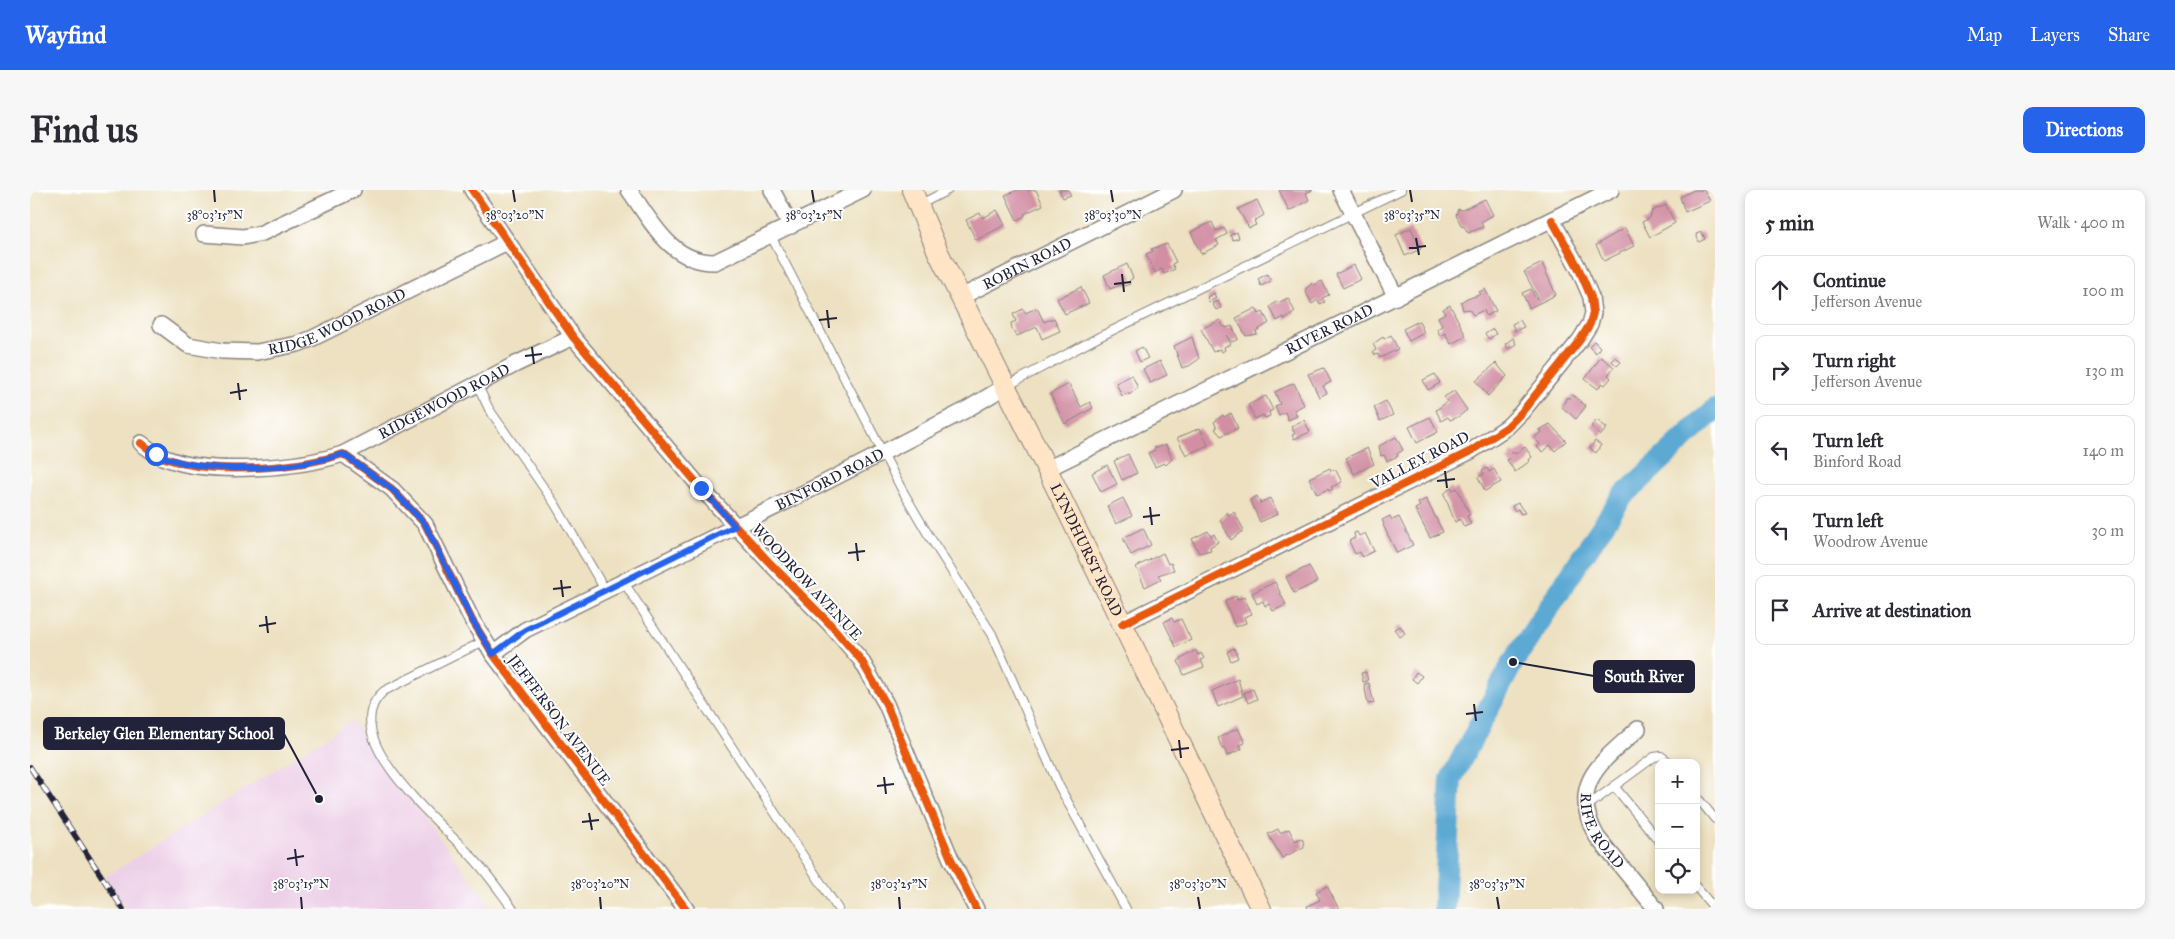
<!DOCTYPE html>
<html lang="en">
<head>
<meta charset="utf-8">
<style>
  :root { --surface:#fff; --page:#f7f7f7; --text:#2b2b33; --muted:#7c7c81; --line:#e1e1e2; --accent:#2563eb }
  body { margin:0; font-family:"IM FELL Great Primer",serif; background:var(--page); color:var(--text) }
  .controls { position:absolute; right:15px; bottom:15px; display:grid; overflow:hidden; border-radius:10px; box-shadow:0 2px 8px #0003 }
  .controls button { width:45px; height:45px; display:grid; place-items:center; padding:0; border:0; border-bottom:1px solid var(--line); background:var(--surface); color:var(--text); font:25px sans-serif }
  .stop { position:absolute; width:15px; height:15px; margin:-11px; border:4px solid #2563eb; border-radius:50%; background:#fff }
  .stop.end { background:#2563eb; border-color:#fff; box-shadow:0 1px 5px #0008 }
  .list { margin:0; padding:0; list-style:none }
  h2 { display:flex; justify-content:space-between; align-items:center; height:65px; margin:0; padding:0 20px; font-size:21px }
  h2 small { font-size:16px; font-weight:400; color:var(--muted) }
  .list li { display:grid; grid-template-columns:32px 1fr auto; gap:15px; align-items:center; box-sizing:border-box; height:70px; margin:0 10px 10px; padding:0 10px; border:1px solid var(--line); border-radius:10px }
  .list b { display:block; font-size:19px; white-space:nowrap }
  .list p { margin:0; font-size:16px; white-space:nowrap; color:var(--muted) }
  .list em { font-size:16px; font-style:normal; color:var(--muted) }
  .icon { flex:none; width:28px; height:28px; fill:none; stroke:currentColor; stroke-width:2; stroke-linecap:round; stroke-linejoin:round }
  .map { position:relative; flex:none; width:1685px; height:719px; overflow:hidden; border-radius:10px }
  header { display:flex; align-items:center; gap:30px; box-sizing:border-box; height:70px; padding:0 25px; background:var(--accent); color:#fff }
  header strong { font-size:24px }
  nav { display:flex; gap:28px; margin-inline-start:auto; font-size:18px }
  .intro { display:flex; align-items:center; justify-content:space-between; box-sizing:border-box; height:120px; padding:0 30px }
  h1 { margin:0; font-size:35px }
  .button { padding:12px 22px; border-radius:10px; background:var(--accent); color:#fff; font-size:18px; font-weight:700 }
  main { display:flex; gap:30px; padding:0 30px }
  aside { flex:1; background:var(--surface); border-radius:10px; box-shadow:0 2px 8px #0003 }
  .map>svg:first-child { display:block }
  .built { fill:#edd0e8 }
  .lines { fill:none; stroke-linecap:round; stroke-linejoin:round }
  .river { stroke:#5ba9d4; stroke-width:22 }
  .building { fill:#d28fa4 }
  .service-casing { stroke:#88827e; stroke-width:10 }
  .minor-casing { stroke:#88827e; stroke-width:18 }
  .secondary-casing { stroke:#88827e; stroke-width:22 }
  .service { stroke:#fff; stroke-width:8 }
  .minor { stroke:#fff; stroke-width:15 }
  .secondary { stroke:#ffe4c6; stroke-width:20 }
  .rail-casing { stroke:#22223b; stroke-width:5.5 }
  .rail { stroke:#fff; stroke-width:4; stroke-dasharray:11; stroke-linecap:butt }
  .cycleway-casing { stroke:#fff; stroke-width:11 }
  .cycleway { stroke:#e8590c; stroke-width:8 }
  .route { stroke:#2563eb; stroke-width:6 }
  .ticks { fill:none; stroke:#22223b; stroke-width:2 }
  .labels { text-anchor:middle; stroke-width:4; stroke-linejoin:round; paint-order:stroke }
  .street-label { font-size:15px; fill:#22223b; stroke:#fff }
  .ticks-label { font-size:12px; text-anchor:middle; fill:#22223b; stroke:#fff; stroke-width:4; stroke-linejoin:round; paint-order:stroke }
  .leader { fill:none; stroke:#22223b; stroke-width:2 }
  .callout-dot { fill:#22223b; stroke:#fff; stroke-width:2 }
  .callout { fill:#22223b; stroke:#22223b; stroke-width:2 }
  .callout-label { font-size:16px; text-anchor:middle; font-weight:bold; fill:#fff }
</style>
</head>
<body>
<header>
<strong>Wayfind</strong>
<nav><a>Map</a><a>Layers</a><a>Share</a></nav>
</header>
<div class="intro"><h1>Find us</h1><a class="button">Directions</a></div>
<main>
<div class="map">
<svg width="1685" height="719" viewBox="0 0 1685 719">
  <rect width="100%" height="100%" fill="#fff"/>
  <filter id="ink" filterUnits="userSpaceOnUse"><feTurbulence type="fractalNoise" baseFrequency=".02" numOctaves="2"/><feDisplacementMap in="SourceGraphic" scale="10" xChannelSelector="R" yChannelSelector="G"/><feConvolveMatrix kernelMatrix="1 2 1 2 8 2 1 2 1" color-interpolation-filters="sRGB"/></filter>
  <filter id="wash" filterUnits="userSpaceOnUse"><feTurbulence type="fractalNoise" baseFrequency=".0096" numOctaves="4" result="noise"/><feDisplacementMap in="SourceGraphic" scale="20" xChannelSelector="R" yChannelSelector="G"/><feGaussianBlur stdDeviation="1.12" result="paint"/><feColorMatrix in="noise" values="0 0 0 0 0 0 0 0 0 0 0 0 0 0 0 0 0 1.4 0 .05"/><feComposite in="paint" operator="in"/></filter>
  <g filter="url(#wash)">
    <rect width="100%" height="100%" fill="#ede1c1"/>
    <polygon class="built" points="322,531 463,719 96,719 75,687"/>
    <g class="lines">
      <polyline class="river" points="1414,719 1421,589 1483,472 1591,308 1685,219"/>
    </g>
    <g id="blocks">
      <g class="building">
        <polygon points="988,0 1006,0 1013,15 994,24 995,26 987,30 975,5"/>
        <polygon points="1029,0 1038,0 1041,5 1033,8"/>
        <polygon points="1249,0 1283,0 1276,3 1279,10 1259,21"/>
        <polygon points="1664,0 1674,0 1680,11 1655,22 1650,7"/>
        <polygon points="1455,9 1463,25 1451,32 1453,37 1438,43 1434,36 1432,37 1426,25 1428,19 1432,20"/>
        <polygon points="1227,10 1234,25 1224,31 1226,35 1219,38 1208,19"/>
        <polygon points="1636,15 1645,33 1620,47 1612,32 1620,28 1622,21"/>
        <polygon points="967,20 975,35 946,50 936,30 950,23 953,28"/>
        <polygon points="1182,32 1186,41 1194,38 1197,44 1186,50 1189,55 1171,64 1161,42"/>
        <polygon points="1381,38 1391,59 1375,66 1366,45"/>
        <polygon points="1595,38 1604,56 1574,71 1566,55"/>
        <polygon points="1207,42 1209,48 1203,50 1200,45"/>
        <polygon points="1672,42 1675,49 1669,52 1666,44"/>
        <polygon points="1137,54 1146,72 1142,74 1145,79 1134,84 1132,79 1125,83 1116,64 1123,61 1121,59"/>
        <polygon points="1512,73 1526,105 1499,118 1492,103 1501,99 1506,109 1508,108 1494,82"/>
        <polygon points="1097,74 1103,88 1099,91 1100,94 1094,96 1093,94 1080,99 1074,85"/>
        <polygon points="1324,75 1331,89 1313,98 1306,84"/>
        <polygon points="1237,84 1241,91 1231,96 1228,89"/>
        <polygon points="1292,91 1299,105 1292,108 1295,112 1290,114 1288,110 1282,114 1275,100 1282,93 1284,95"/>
        <polygon points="1051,97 1059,113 1035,124 1027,109"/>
        <polygon points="1455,99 1466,121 1456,126 1454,120 1443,125 1439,119 1433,120 1431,112 1439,107 1440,108 1451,104 1449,102"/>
        <polygon points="1184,103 1186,108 1179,112 1177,107"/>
        <polygon points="1258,108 1265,122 1255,130 1254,127 1247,131 1240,117 1247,111 1248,113"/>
        <polygon points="1188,111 1191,118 1186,120 1182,113"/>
        <polygon points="1420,115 1436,146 1421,154 1415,143 1410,146 1407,139 1412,136 1408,127 1415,123 1413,119"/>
        <polygon points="1007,118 1014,132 1024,128 1030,141 1012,149 1007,137 987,146 982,139 981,133 986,131 983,124 993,119 995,123"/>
        <polygon points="1226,118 1229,124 1233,122 1239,133 1226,141 1227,144 1216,146 1206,128"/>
        <polygon points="1190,130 1193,137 1195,136 1196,138 1202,136 1208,149 1202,152 1196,145 1201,154 1194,157 1195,160 1192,162 1190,159 1183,162 1171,139"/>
        <polygon points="1490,130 1494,137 1485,141 1482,134"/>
        <polygon points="1389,131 1394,143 1379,151 1373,139"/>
        <polygon points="1463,139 1466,144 1459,149 1455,144"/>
        <polygon points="1361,145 1368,159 1350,168 1348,164 1345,165 1343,162 1346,160 1343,154 1353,147 1354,149"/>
        <polygon points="1162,147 1169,169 1159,176 1152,178 1144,156"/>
        <polygon points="1483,148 1486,154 1478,159 1475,154"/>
        <polygon points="1564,151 1570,157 1566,163 1559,157"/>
        <polygon points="1112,157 1118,168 1110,172 1105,161"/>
        <polygon points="1571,167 1584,177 1578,185 1581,188 1575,195 1572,193 1568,199 1555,189"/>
        <polygon points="1586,167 1591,172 1587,176 1582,171"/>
        <polygon points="1130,171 1137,185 1120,193 1113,179"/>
        <polygon points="1466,173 1477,186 1458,206 1446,191"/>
        <polygon points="1294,178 1301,192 1293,196 1297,203 1289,207 1278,184"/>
        <polygon points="1405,184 1410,193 1398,200 1393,190"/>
        <polygon points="1102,185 1108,198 1099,205 1098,203 1092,206 1086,193"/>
        <polygon points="1264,193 1274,215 1264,220 1267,226 1258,230 1255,222 1249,225 1245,216 1250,214 1245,202"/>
        <polygon points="1039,194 1051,217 1060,212 1063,218 1035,234 1020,204"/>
        <polygon points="1424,201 1437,220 1428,227 1420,230 1418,227 1411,231 1406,220 1417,212 1414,207"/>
        <polygon points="1543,205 1556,216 1546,229 1532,217 1537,207 1539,209"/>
        <polygon points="1236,206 1243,220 1239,222 1240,226 1235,228 1233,225 1225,229 1218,215"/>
        <polygon points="1356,211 1363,225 1350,231 1344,217"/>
        <polygon points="1201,223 1208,238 1191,246 1185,239 1187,238 1184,232 1193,225 1194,227"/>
        <polygon points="1400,227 1408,242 1387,253 1379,237"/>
        <polygon points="1274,230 1280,242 1264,249 1262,245 1265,244 1261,236"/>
        <polygon points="1567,230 1577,238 1570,246 1561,236"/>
        <polygon points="1520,234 1536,251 1525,261 1520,255 1512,262 1507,257 1510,254 1504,248 1511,242 1509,240"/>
        <polygon points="1170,238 1178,255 1156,265 1147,248"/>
        <polygon points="1366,247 1373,260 1367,264 1368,266 1357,271 1354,265 1351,266 1349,256"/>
        <polygon points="1565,251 1571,255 1566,263 1560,258"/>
        <polygon points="1136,255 1142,269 1136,275 1134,273 1125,277 1118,263 1125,260 1124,258"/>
        <polygon points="1495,257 1502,267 1499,270 1500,271 1485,282 1477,270 1481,266 1480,265 1483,262 1485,264"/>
        <polygon points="1337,258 1344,274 1324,284 1316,268"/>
        <polygon points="1098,264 1107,283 1092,290 1084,271"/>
        <polygon points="1077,275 1087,294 1071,302 1062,283"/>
        <polygon points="1300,278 1301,281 1305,279 1312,292 1301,297 1303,299 1299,301 1298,299 1287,304 1279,288"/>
        <polygon points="1457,278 1459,282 1464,279 1471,292 1455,301 1448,287 1454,284 1452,281"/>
        <polygon points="1421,297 1423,300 1427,298 1440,325 1437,326 1441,334 1434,337 1430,329 1425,332 1414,304"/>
        <polygon points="1227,306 1230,313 1240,308 1248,324 1230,332 1220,310"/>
        <polygon points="1093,308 1102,326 1086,334 1077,316"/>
        <polygon points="1396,309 1413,342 1400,348 1385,319 1390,316 1388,313"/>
        <polygon points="1488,313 1495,323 1491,324 1488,319 1484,321 1482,316"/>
        <polygon points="1197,322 1199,325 1204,322 1214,340 1201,350 1190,330"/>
        <polygon points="1360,326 1362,330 1369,327 1383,355 1367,363 1353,335 1354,334 1352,330"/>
        <polygon points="1113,338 1121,355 1101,365 1093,348"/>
        <polygon points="1178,341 1181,346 1184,344 1188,352 1180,357 1181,360 1169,363 1162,349"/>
        <polygon points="1327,342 1329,346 1335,343 1344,361 1332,367 1330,362 1325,364 1319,351 1325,348 1324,343"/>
        <polygon points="1133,363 1138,374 1141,373 1144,380 1128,385 1131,389 1115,397 1106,377"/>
        <polygon points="1279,376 1287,392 1264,403 1256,387"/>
        <polygon points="1245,392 1256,415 1243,421 1239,414 1235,416 1233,411 1227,414 1222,403"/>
        <polygon points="1206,406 1207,410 1214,407 1222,424 1214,427 1216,433 1205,437 1195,411"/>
        <polygon points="1142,428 1144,432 1151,429 1161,450 1146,457 1134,432"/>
        <polygon points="1370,436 1375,443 1370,447 1364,439"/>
        <polygon points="1204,458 1208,468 1201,471 1197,462"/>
        <polygon points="1166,460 1168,465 1171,463 1174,468 1171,470 1174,477 1154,485 1148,471"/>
        <polygon points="1336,482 1338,491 1333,492 1331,483"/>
        <polygon points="1386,482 1392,486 1387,493 1382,489"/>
        <polygon points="1208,489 1213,506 1188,517 1182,501"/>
        <polygon points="1339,493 1344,513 1338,514 1334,494"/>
        <polygon points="1223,499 1227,509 1218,513 1214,503"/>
        <polygon points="1208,538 1215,553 1210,555 1212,559 1197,566 1194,558 1192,559 1188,548"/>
        <polygon points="1248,639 1250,643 1259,639 1265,651 1270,648 1273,650 1274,657 1252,668 1238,644"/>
        <polygon points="1297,696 1309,719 1278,719 1277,716 1290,710 1286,702"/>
      </g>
    </g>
  </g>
  <g filter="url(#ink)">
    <use href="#blocks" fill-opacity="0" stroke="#88827e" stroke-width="1"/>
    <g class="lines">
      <defs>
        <g id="service">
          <polyline points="889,15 918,0"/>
          <polyline points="741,46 871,298 896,341 962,444 1029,596 1096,719"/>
          <polyline points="447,194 459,219 525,314 575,400"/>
          <polyline points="977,196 1069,147 1371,0"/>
          <polyline points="593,391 808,719"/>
          <path d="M454,451L354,501C301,546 415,636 443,668C458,684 470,702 483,719"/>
          <polyline points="1584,596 1629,651"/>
          <polyline points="1666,606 1685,629"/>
          <polyline points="1556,617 1624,567 1631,566 1640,573"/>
          <polyline points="1666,697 1685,719"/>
        </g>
        <g id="minor">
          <polyline points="442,0 543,147 671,298 737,370 800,434 831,470 856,514 921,669 946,719"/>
          <path d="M599,0C622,32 641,73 685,72L833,0"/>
          <polyline points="742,0 761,36"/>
          <polyline points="1311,0 1366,107"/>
          <polyline points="174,44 213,47 232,43 323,0"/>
          <path id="s1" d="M931,107L1144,0"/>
          <path id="s2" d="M131,135L158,155L192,161L227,162L268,154L283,148L477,52"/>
          <path d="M111,253C120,260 129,267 141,270C184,285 269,278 313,264L362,299L395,334L442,430L463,464L656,719"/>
          <path id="s3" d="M313,264L486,174L543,147"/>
          <path id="s4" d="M1017,279L1581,0"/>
          <polyline points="1092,434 1441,261 1477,237 1491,223 1550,150 1560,134 1563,123 1561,107 1548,77 1522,30"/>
          <path id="s5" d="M463,464L495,440L790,295L934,221L976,196"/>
          <path id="s6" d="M1608,539C1572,572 1537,593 1567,647L1626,719"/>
        </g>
        <g id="secondary">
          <path id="s7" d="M882,0L908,62L1017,279L1231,719"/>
        </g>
      </defs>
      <use href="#service" class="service-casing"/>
      <use href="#minor" class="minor-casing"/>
      <use href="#secondary" class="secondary-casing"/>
      <use href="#service" class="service"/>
      <use href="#minor" class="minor"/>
      <use href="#secondary" class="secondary"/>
      <defs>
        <polyline id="rail" points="0,577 93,719"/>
      </defs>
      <use href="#rail" class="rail-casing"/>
      <use href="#rail" class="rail"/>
      <defs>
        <g id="cycleway">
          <polyline points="442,0 543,147 671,298 737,370 800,434 831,470 856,514 921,669 946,719"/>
          <path d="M111,253C120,260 129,267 141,270C184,285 269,278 313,264L362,299L395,334L442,430L463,464L656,719"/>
          <polyline points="1092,434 1441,261 1477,237 1491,223 1550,150 1560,134 1563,123 1561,107 1548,77 1522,30"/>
        </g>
      </defs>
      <use href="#cycleway" class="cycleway-casing"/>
      <use href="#cycleway" class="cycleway"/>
    </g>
  </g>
  <g class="lines" filter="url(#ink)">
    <path class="route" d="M126,264C177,286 261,280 313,264L362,299L395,334L442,430L463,464L495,440L705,336L671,298"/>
  </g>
  <path class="ticks" d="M184,0L185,12M483,0L485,12M782,0L784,12M1081,0L1083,12M1380,0L1382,12M1386,48L1389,65M1379,58L1396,56M1092,84L1094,102M1084,94L1101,92M797,120L799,138M789,130L807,128M502,157L504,174M495,166L512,164M208,193L210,210M200,203L217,200M1415,281L1417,298M1407,291L1425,289M1120,317L1122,335M1113,327L1130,325M826,353L828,371M818,363L835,361M531,390L533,407M523,399L541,397M236,426L238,443M229,436L246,433M1444,514L1446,531M1436,524L1453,522M1149,550L1151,568M1141,560L1159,558M854,587L856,604M847,596L864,594M559,623L562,640M552,632L569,630M265,659L267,676M257,669L274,666M271,707L272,719M570,707L571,719M869,707L870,719M1168,707L1170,719M1467,707L1469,719"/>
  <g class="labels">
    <g class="street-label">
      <text dy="5" stroke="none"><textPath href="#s1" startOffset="74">ROBIN ROAD</textPath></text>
      <text dy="5" stroke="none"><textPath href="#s2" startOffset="189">RIDGE WOOD ROAD</textPath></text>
      <text dy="5" stroke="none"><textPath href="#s4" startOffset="315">RIVER ROAD</textPath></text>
      <text dy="5" stroke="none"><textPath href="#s3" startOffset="114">RIDGEWOOD ROAD</textPath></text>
      <text transform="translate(1390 270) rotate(-27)" y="5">VALLEY ROAD</text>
      <text dy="5" stroke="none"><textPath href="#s5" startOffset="380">BINFORD ROAD</textPath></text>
      <text dy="5" stroke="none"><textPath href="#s7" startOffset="400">LYNDHURST ROAD</textPath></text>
      <text transform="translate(777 392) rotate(47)" y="5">WOODROW AVENUE</text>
      <text transform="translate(529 530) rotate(53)" y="5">JEFFERSON AVENUE</text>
      <text dy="5" stroke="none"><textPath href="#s6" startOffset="126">RIFE ROAD</textPath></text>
    </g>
  </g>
  <g class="ticks-label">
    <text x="185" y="29">38°03'15"N</text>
    <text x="485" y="29">38°03'20"N</text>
    <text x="784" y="29">38°03'25"N</text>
    <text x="1083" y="29">38°03'30"N</text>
    <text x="1382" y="29">38°03'35"N</text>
    <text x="271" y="698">38°03'15"N</text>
    <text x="570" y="698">38°03'20"N</text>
    <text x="869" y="698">38°03'25"N</text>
    <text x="1168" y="698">38°03'30"N</text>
    <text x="1467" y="698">38°03'35"N</text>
  </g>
  <path class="leader" d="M1483 472L1564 486M289 609L254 544"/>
  <g class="callout-dot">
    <circle cx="1483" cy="472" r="5"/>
    <circle cx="289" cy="609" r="5"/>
  </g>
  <g class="callout">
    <rect x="1564" y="471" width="100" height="31" rx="5"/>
    <rect x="14" y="528" width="240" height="31" rx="5"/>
  </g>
  <g class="callout-label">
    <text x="1614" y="492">South River</text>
    <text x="134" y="549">Berkeley Glen Elementary School</text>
  </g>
</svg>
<div class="controls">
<button>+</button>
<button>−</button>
<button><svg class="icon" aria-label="locate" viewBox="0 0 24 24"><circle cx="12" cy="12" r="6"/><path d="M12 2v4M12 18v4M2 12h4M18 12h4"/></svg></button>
</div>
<div class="stop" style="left:126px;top:264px"></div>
<div class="stop end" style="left:671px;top:298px"></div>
</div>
<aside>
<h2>5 min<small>Walk · 400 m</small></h2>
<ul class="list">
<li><svg class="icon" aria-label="ahead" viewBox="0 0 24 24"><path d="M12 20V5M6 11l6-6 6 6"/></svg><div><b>Continue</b><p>Jefferson Avenue</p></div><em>100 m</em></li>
<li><svg class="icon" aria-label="right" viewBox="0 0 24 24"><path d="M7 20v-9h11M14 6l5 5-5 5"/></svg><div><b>Turn right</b><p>Jefferson Avenue</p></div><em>130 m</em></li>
<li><svg class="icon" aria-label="left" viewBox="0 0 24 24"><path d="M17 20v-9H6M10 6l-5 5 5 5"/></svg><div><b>Turn left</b><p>Binford Road</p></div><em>140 m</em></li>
<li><svg class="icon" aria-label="left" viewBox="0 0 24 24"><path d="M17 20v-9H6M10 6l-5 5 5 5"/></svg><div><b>Turn left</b><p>Woodrow Avenue</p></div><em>30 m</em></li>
<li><svg class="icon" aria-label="arrive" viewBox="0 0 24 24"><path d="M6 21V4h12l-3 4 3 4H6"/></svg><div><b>Arrive at destination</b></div></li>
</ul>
</aside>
</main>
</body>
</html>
